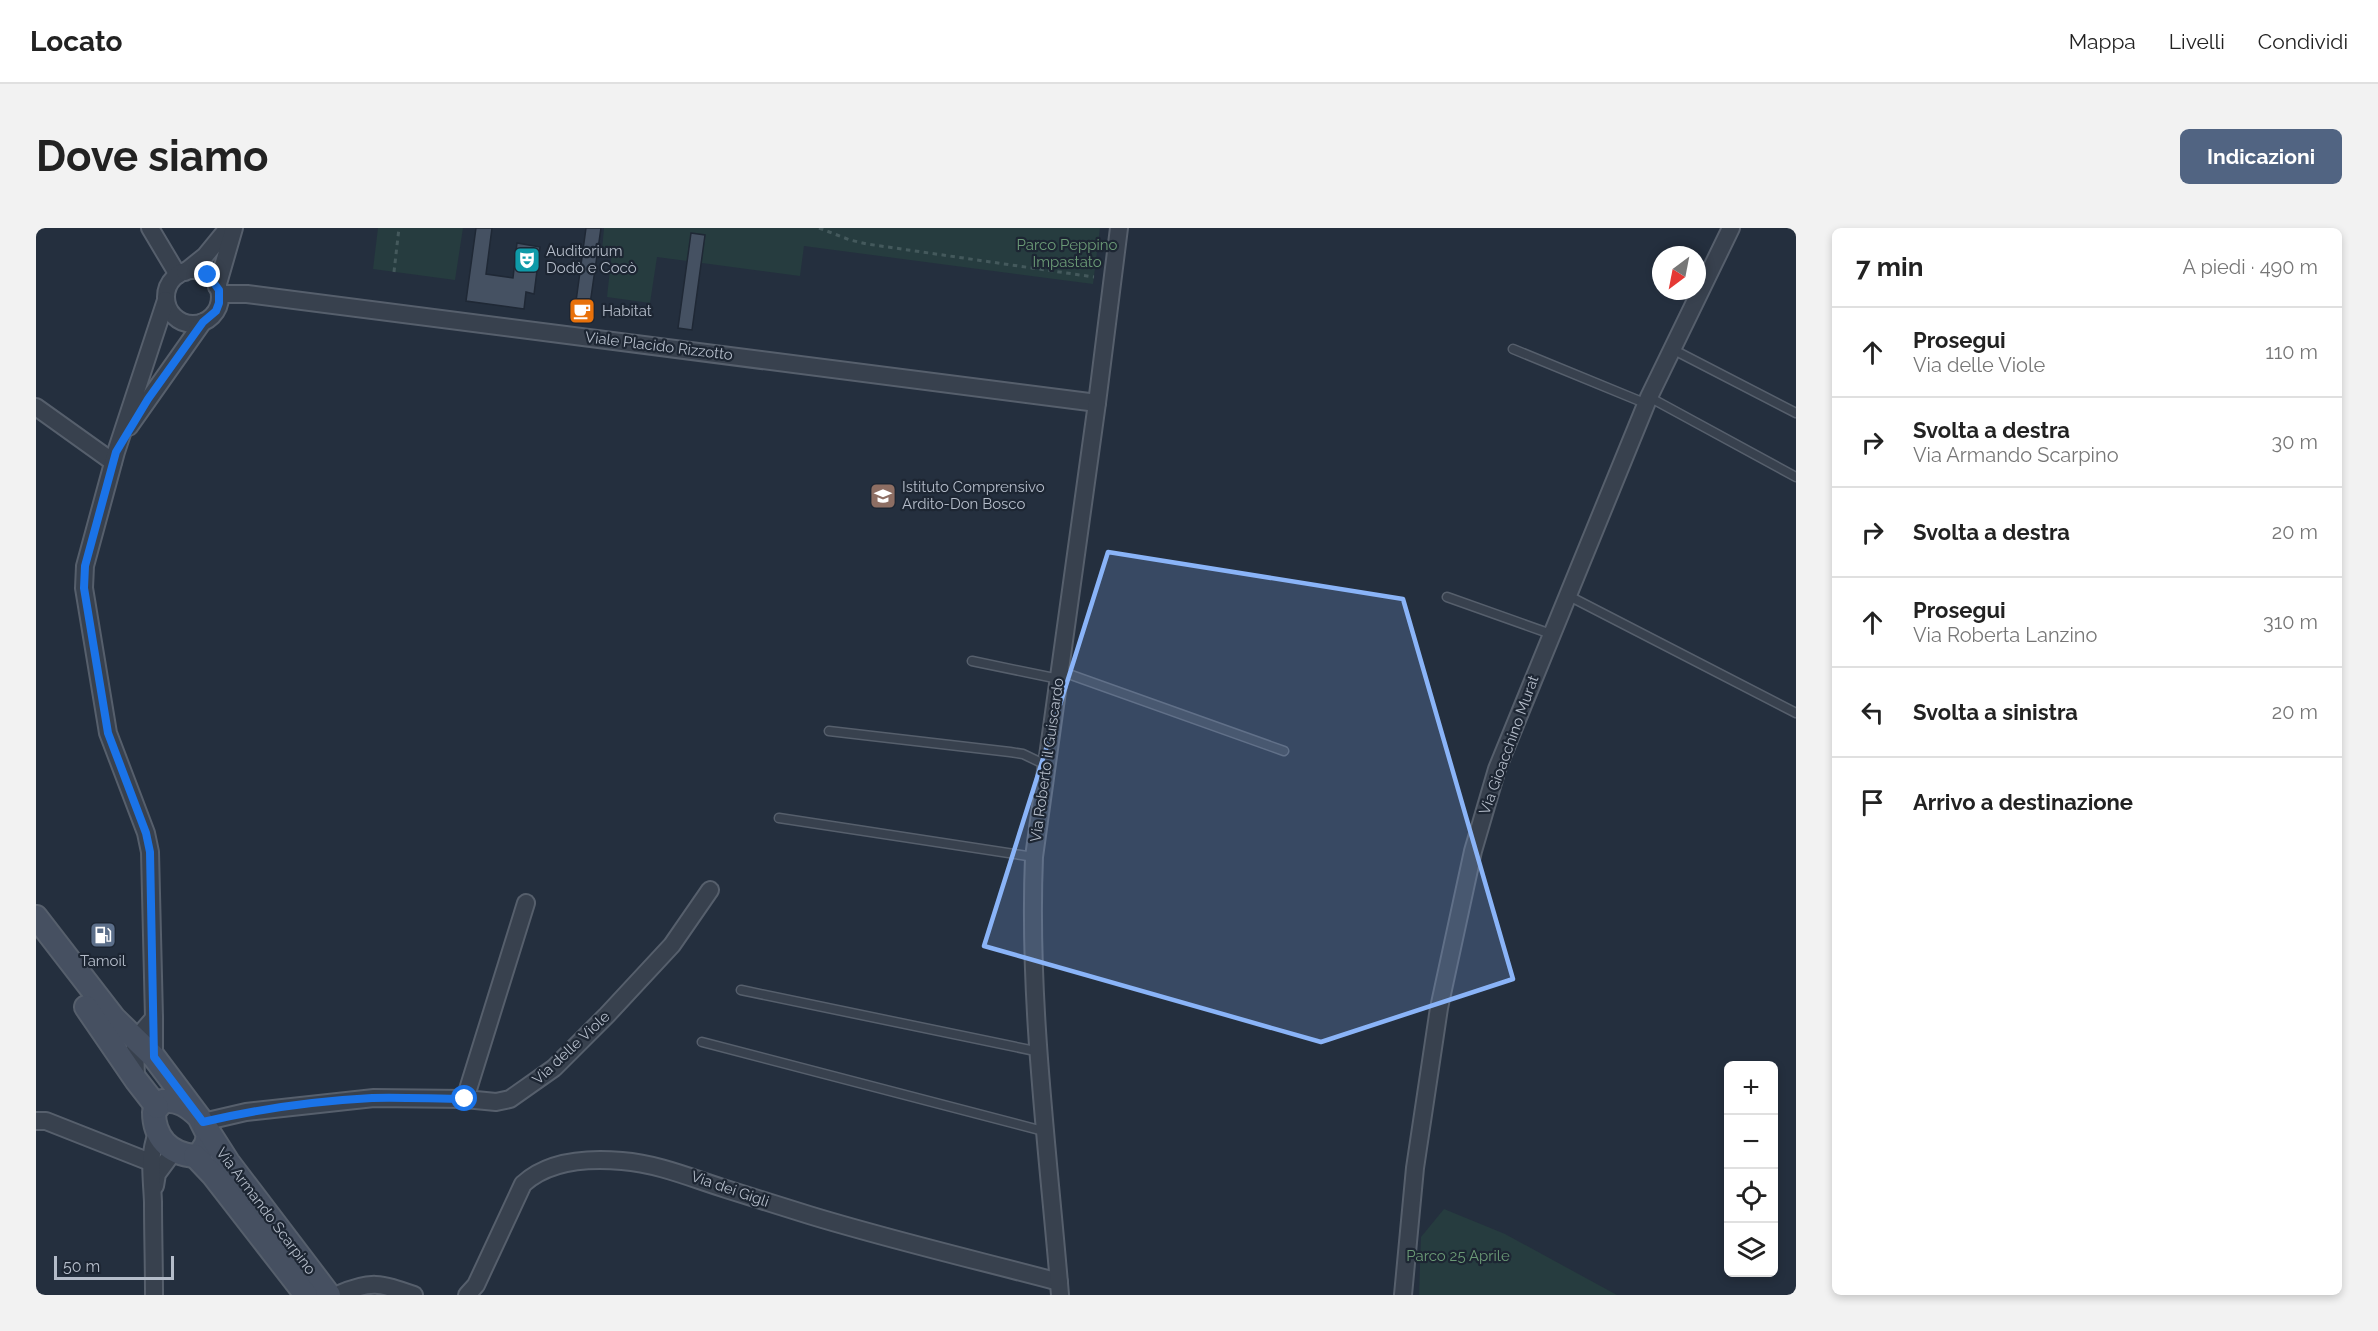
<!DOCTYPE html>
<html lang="it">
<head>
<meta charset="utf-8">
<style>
  :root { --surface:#fff; --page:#f2f2f2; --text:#222; --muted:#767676; --line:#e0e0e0; --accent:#516482 }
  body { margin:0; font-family:Raleway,sans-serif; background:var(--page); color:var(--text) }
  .controls { position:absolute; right:18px; bottom:18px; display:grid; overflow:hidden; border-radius:9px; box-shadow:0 3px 9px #0003 }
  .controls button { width:54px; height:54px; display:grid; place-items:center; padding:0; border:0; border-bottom:2px solid var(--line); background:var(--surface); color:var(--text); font:30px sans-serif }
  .compass { position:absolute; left:1616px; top:18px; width:54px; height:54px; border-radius:50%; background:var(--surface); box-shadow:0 3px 9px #0003; rotate:212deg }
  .scale { position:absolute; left:18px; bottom:15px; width:120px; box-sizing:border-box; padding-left:6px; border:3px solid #b4bcc9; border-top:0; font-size:16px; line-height:21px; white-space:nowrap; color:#b4bcc9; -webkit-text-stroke:4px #1d2633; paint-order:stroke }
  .stop { position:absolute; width:18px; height:18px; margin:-14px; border:4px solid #1a73e8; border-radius:50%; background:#fff }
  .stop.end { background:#1a73e8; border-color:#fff; box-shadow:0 2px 6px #0008 }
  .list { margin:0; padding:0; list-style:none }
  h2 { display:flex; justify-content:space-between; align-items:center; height:78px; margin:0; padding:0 24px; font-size:26px }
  h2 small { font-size:20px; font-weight:400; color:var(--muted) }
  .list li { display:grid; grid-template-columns:39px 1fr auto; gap:18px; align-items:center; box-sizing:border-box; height:90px; padding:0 24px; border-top:2px solid var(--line) }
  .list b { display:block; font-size:22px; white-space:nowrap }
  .list p { margin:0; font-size:20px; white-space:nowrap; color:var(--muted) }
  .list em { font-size:20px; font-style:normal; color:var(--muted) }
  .icon { flex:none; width:33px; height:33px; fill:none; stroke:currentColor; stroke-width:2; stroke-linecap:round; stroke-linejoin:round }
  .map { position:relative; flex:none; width:1760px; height:1067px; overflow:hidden; border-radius:9px }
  header { display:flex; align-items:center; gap:36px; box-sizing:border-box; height:84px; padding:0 30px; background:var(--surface); border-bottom:2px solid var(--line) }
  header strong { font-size:28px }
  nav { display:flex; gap:33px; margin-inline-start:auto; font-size:21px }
  .intro { display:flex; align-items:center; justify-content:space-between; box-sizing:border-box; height:144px; padding:0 36px }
  h1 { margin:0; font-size:42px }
  .button { padding:15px 27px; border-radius:9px; background:var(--accent); color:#fff; font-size:21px; font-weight:700 }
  main { display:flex; gap:36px; padding:0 36px }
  aside { flex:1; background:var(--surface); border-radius:9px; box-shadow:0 3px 9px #0003 }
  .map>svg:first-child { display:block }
  .green { fill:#263c3f }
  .building { fill:#455162; stroke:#1f2835; stroke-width:1.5 }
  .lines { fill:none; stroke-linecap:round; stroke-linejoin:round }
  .lane-casing { stroke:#565f6c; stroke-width:11 }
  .street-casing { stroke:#565f6c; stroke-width:20 }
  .secondary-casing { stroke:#565f6c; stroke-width:26 }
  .path { stroke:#44595c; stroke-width:3; stroke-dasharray:4.5 4.5; stroke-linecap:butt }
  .lane { stroke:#38414e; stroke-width:8 }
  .street { stroke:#38414e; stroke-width:16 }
  .secondary { stroke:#465061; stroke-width:22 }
  .route { stroke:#1a73e8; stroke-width:8 }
  .marked { fill:#8ab4f8; fill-opacity:0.2; stroke:#8ab4f8; stroke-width:4.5; stroke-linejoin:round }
  .labels { text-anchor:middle; stroke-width:4.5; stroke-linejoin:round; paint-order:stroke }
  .park-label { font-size:15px; fill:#6b9a76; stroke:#1d2633 }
  .poi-label { font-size:15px; fill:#b4bcc9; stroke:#1d2633; text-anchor:start }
  .street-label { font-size:15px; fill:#b4bcc9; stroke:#1d2633 }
</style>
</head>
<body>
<header>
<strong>Locato</strong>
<nav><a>Mappa</a><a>Livelli</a><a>Condividi</a></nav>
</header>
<div class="intro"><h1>Dove siamo</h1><a class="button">Indicazioni</a></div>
<main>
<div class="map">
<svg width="1760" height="1067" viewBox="0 0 1760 1067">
  <rect width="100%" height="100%" fill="#242f3e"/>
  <g class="green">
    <polygon points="342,0 427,0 419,52 337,41"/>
    <polygon points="568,0 1064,0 1057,56 768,18 764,48 621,29 614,75 571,69 576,23 566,22"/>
    <polygon points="1408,981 1469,1006 1581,1067 1383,1067 1385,1009"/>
  </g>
  <g class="building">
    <polygon points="440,0 456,0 450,46 477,50 481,15 504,19 498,66 490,64 488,81 430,73"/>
    <polygon points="550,0 565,0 552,90 538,88"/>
    <polygon points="655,5 669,7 656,102 642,100"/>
  </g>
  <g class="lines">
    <defs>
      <g id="lane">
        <polyline points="1477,121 1611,176"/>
        <polyline points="1636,121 1760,185"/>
        <polyline points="1613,169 1760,249"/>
        <polyline points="1531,367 1760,485"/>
        <polyline points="1411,369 1515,406"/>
        <polyline points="936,433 1023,451"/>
        <polyline points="1024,443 1248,523"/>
        <polyline points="793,503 974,524 987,526 1010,537"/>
        <polyline points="743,590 998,629"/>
        <polyline points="705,762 1004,824"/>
        <polyline points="666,814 1011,904"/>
      </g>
      <g id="street">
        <polyline points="114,0 142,47"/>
        <circle cx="157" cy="69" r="27"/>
        <polyline points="149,44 169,28 192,0"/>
        <polyline points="181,59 198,0"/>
        <polyline points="184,66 211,66 1061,175"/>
        <polyline points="0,179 77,234"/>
        <polyline points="93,199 167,94"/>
        <polyline points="118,790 114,624 110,605 72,505 48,360 49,338 80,224 130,72"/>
        <polyline points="100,852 99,812 118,790 118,829"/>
        <polyline points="429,871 490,675"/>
        <polyline points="0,893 10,893 114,934"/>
        <polyline points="167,894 210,884 338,870 429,871 460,874 474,871 518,840 571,787 636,717 674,662"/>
        <polyline points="119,958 121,946 138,923"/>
        <path d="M118,1067C118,1036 117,1005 117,974C116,949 112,929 121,905"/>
        <path d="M301,1067C335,1052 344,1055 378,1067"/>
        <path d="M431,1067L440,1057L487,956C513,932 552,930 586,933C623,936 655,950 690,961C718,970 745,978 773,987C855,1012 940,1032 1023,1054"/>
        <path d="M1024,1067C1012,922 992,774 998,629L1061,175L1083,0"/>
        <polyline points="1367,1067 1379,940 1403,780 1437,623 1461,541 1613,169 1695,0"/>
      </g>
      <g id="secondary">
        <path d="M0,689L78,790L118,829L163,889L172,907L170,916L165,924L159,928C133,926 118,909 118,884L127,873C142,871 153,879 163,889"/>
        <polyline points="50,779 100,852 121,879"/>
        <polyline points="169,898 192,934 293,1067"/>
        <polyline points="159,928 177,947 270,1067"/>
      </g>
    </defs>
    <use href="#lane" class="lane-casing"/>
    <use href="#street" class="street-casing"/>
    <use href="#secondary" class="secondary-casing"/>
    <g class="path">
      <polyline points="783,0 814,12 831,16 1058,49"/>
      <polyline points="358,44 363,0"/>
    </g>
    <use href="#lane" class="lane"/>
    <use href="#street" class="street"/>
    <use href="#secondary" class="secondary"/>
  </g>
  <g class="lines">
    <path class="route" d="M172,47L183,62V75L180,83L167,94L112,171L80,224L49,338L48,360L72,505L110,605L114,624L118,829L167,894C222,881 279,873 336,870C367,869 399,871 429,871"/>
  </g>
  <path class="marked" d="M1072,324L1367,371L1477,751L1285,814L948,718Z"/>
  <defs>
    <symbol id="theatre-square" viewBox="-11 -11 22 22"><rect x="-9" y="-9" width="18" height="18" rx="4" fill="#0f9aa8" stroke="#1d2633"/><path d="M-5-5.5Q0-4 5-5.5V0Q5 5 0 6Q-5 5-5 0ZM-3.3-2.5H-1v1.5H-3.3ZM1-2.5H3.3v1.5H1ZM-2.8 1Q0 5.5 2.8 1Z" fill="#fff"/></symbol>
    <symbol id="cafe-square" viewBox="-11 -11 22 22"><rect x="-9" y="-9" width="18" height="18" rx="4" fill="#e8710a" stroke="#1d2633"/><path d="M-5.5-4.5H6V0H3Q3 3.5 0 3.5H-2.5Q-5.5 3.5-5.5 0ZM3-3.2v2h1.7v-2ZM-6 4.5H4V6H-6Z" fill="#fff"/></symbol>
    <symbol id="school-square" viewBox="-11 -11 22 22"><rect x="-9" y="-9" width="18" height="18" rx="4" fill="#8d6e63" stroke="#1d2633"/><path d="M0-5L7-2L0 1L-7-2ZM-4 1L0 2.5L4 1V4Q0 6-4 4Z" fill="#fff"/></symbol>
    <symbol id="fuel-square" viewBox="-11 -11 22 22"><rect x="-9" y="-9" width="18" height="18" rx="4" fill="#5c6f8a" stroke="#1d2633"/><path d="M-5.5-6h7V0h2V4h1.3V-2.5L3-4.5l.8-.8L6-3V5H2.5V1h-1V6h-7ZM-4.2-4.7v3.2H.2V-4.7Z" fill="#fff"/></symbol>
  </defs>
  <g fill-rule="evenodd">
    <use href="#theatre-square" x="476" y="17" width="30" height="30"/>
    <use href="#cafe-square" x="531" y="68" width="30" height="30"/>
    <use href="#school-square" x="832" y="253" width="30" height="30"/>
    <use href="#fuel-square" x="52" y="692" width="30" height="30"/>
  </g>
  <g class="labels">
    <g class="park-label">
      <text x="1031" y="22">Parco Peppino<tspan x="1031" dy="17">Impastato</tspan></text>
      <text x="1422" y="1033">Parco 25 Aprile</text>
    </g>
    <g class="poi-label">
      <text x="510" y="28">Auditorium<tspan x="510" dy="17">Dodò e Cocò</tspan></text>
      <text x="566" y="88">Habitat</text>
      <text x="866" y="264">Istituto Comprensivo<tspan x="866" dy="17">Ardito-Don Bosco</tspan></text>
      <text x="67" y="738" text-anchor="middle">Tamoil</text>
    </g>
    <g class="street-label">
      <text transform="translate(623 118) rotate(7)" y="5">Viale Placido Rizzotto</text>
      <text transform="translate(1473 517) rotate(-70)" y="5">Via Gioacchino Murat</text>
      <text transform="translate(1011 532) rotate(-82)" y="5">Via Roberto il Guiscardo</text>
      <text transform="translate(535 820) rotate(-43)" y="5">Via delle Viole</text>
      <text transform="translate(694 961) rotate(19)" y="5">Via dei Gigli</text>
      <text transform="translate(230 983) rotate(53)" y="5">Via Armando Scarpino</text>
    </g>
  </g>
</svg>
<div class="controls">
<button>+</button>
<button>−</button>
<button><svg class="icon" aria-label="locate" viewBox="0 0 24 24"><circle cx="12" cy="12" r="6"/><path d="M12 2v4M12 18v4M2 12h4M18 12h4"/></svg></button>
<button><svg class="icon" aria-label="layers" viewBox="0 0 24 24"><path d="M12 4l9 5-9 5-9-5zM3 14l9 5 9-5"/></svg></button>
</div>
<svg class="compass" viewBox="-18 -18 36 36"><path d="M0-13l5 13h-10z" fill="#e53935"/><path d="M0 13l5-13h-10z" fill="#767676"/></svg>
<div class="scale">50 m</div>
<div class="stop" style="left:429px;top:871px"></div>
<div class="stop end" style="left:172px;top:47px"></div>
</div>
<aside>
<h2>7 min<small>A piedi · 490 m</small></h2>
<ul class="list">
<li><svg class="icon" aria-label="ahead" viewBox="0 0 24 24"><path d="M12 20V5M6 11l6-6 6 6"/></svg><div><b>Prosegui</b><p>Via delle Viole</p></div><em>110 m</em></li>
<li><svg class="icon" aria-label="right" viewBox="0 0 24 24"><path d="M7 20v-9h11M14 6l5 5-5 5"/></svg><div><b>Svolta a destra</b><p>Via Armando Scarpino</p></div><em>30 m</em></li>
<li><svg class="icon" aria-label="right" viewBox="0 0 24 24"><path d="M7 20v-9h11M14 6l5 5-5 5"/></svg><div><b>Svolta a destra</b></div><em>20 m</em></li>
<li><svg class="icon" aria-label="ahead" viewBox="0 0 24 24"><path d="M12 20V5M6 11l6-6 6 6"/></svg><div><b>Prosegui</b><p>Via Roberta Lanzino</p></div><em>310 m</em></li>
<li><svg class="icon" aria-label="left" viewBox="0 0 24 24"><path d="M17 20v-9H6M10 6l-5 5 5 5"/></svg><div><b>Svolta a sinistra</b></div><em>20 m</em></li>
<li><svg class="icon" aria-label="arrive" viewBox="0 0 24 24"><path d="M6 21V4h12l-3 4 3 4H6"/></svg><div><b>Arrivo a destinazione</b></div></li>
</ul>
</aside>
</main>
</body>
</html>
